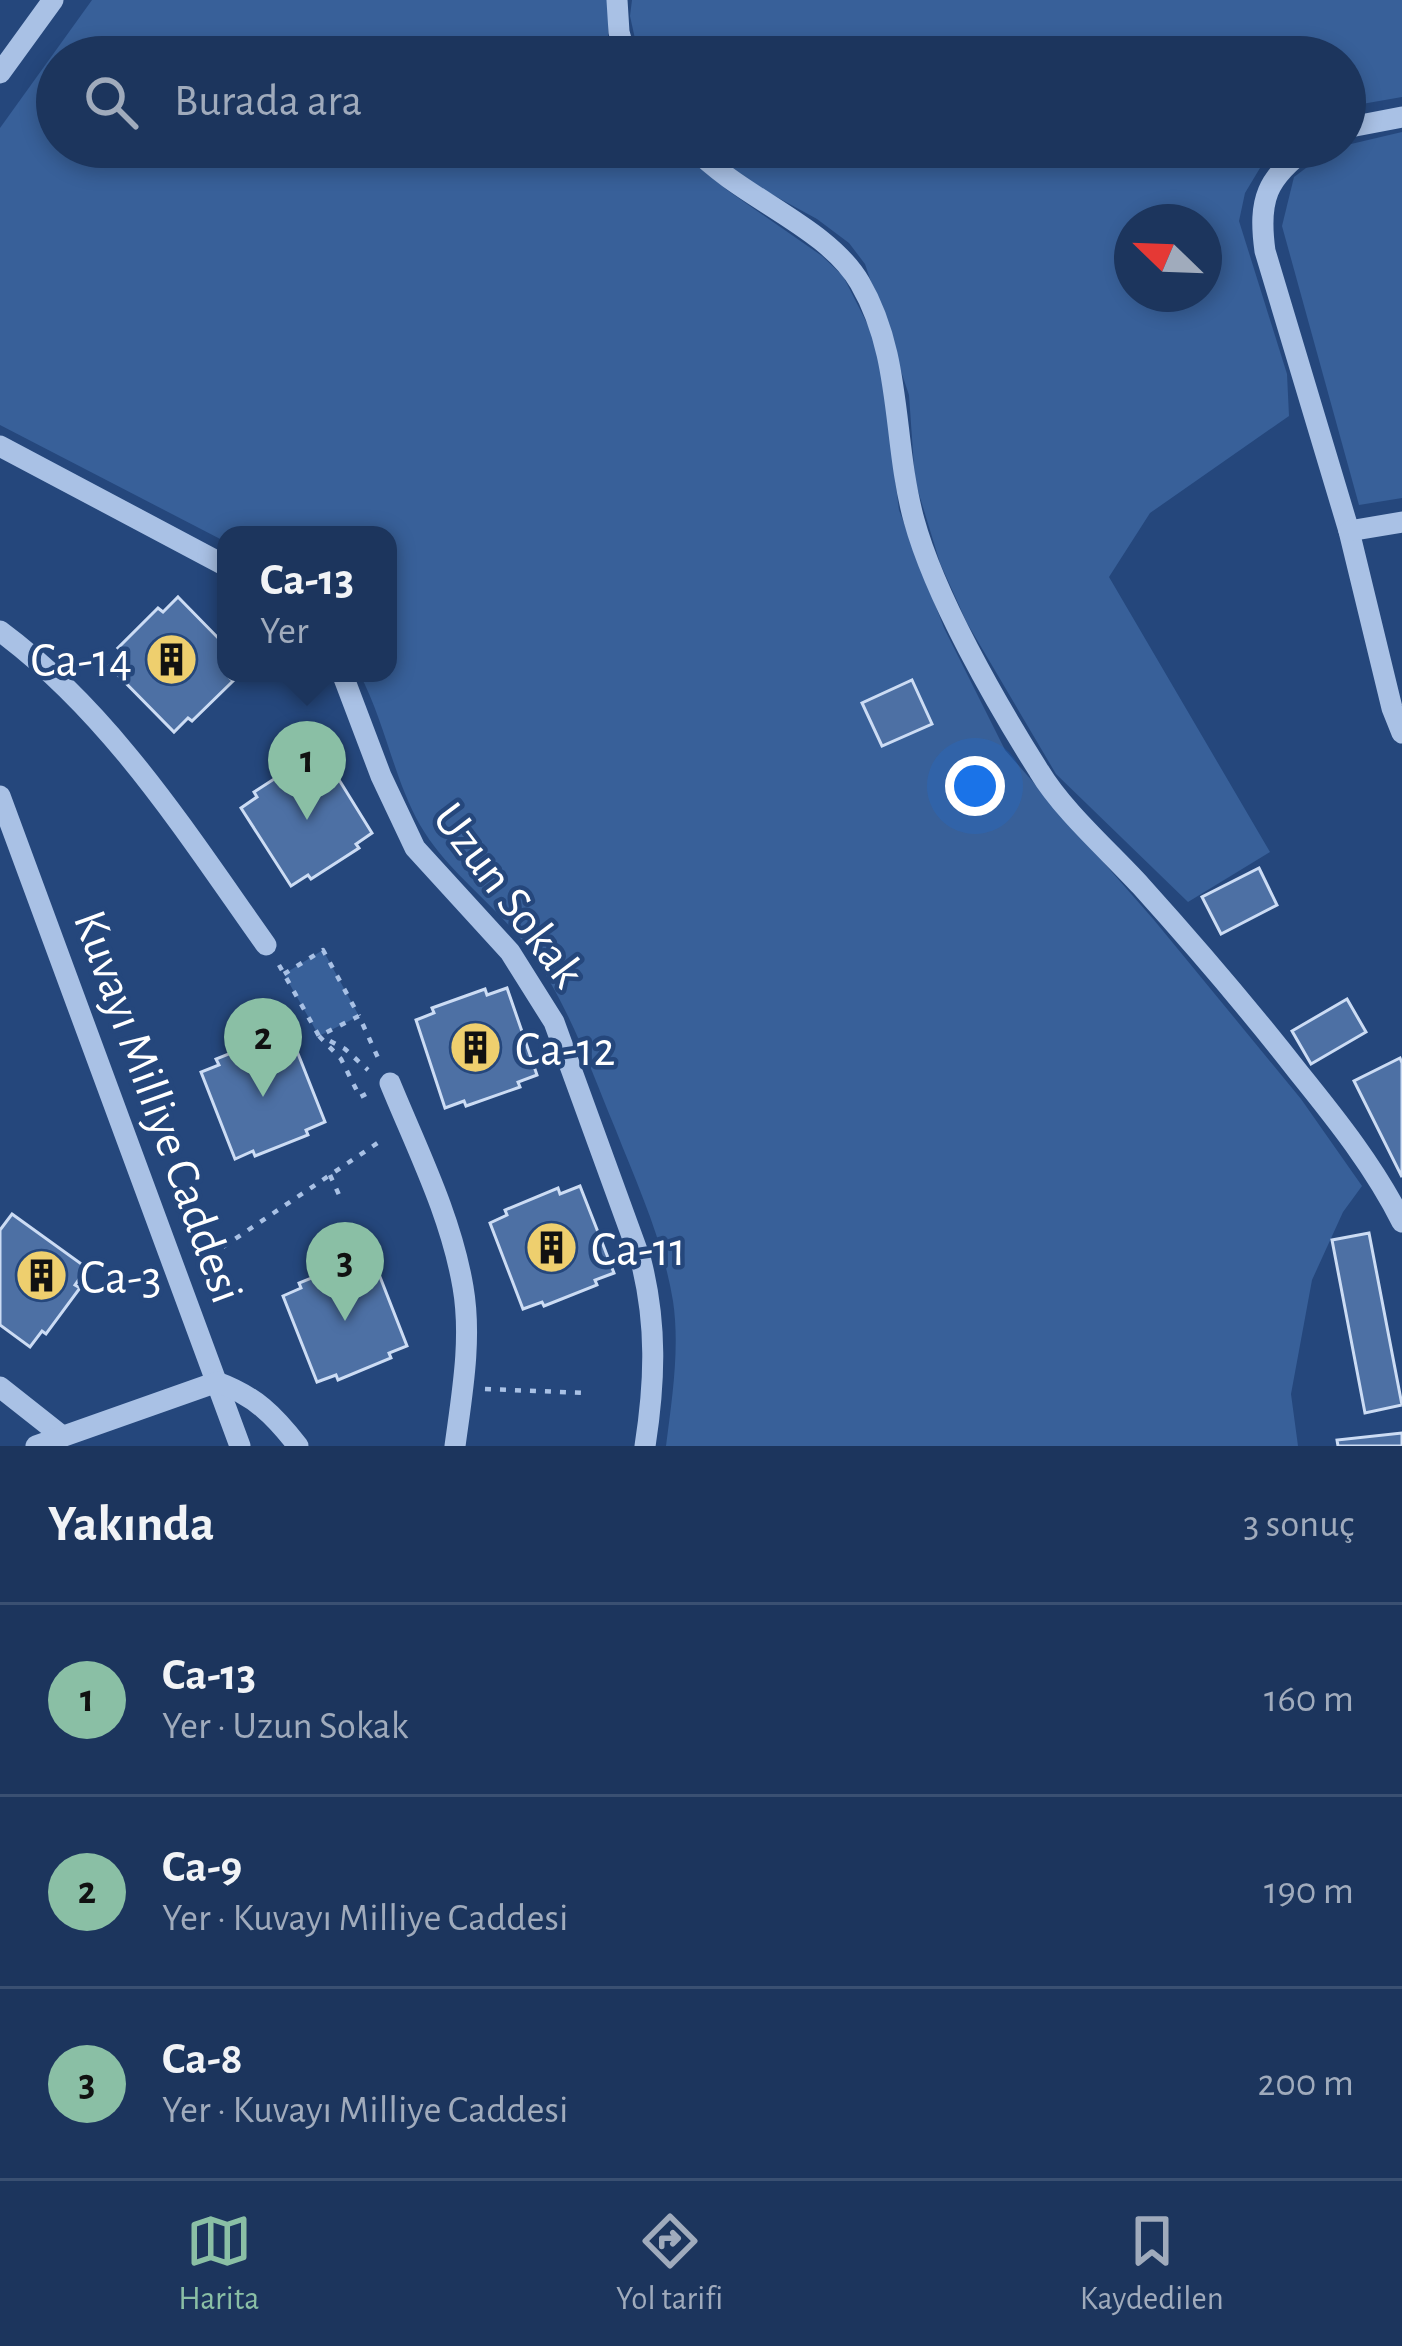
<!DOCTYPE html>
<html lang="tr">
<head>
<meta charset="utf-8">
<style>
  :root { --surface:#1c355d; --page:#253d63; --text:#f1f3f6; --muted:#a0abbc; --line:#3a5072; --accent:#8abfa5 }
  body { margin:0; font-family:"Alegreya Sans",sans-serif; background:var(--page); color:var(--text) }
  .compass { position:absolute; left:1114px; top:204px; width:108px; height:108px; border-radius:50%; background:var(--surface); box-shadow:0 6px 18px #0003; rotate:293deg }
  .you { position:absolute; left:975px; top:786px; width:42px; height:42px; margin:-30px; border:9px solid #fff; border-radius:50%; background:#1a73e8; box-shadow:0 0 0 18px #1a73e833 }
  .badge { display:grid; place-items:center; width:78px; height:78px; border-radius:50%; background:var(--accent); color:#111; font-size:39px; font-weight:700 }
  .pin { position:absolute; translate:-50% -99px; filter:drop-shadow(0 3px 6px #0008) }
  .pin::after { content:''; position:absolute; top:63px; width:42px; height:36px; background:inherit; clip-path:polygon(0 0,100% 0,50% 100%) }
  .popup { position:absolute; left:217px; top:526px; width:180px; height:156px; box-sizing:border-box; display:grid; place-content:center; border-radius:24px; background:var(--surface); filter:drop-shadow(0 3px 9px #0005); font-size:39px; white-space:nowrap; color:var(--muted) }
  .popup b { font-size:45px; color:var(--text) }
  .popup::after { content:''; position:absolute; left:50%; top:100%; margin-left:-24px; border:24px solid transparent; border-top-color:var(--surface) }
  .list { margin:0; padding:0; list-style:none }
  h2 { display:flex; justify-content:space-between; align-items:center; height:156px; margin:0; padding:0 48px; font-size:51px }
  h2 small { font-size:39px; font-weight:400; color:var(--muted) }
  .list li { display:grid; grid-template-columns:78px 1fr auto; gap:36px; align-items:center; box-sizing:border-box; height:192px; padding:0 48px; border-top:3px solid var(--line) }
  .list b { display:block; font-size:45px; white-space:nowrap }
  .list p { margin:0; font-size:39px; white-space:nowrap; color:var(--muted) }
  .list em { font-size:39px; font-style:normal; color:var(--muted) }
  .icon { flex:none; width:66px; height:66px; fill:none; stroke:currentColor; stroke-width:2; stroke-linecap:round; stroke-linejoin:round }
  .map { position:relative; flex:none; width:1402px; height:1446px; overflow:hidden }
  .search { position:absolute; background:var(--surface); box-shadow:0 6px 18px #0003; left:36px; right:36px; top:36px; height:132px; display:flex; align-items:center; gap:30px; box-sizing:border-box; padding:0 42px; border-radius:66px; color:var(--muted); font-size:45px }
  .sheet { height:732px; background:var(--surface) }
  nav { display:flex; justify-content:space-around; align-items:center; box-sizing:border-box; height:168px; border-top:3px solid var(--line); background:var(--surface); font-size:33px; color:var(--muted) }
  nav a { display:grid; justify-items:center; gap:6px }
  nav .on { color:var(--accent) }
  .map>svg:first-child { display:block }
  .green { fill:#386099; fill-rule:evenodd }
  .building { fill:#4d70a4; stroke:#ccdcf4; stroke-width:3 }
  .lines { fill:none; stroke-linecap:round; stroke-linejoin:round }
  .path { stroke:#a9c1e5; stroke-width:4.5; stroke-dasharray:6 9; stroke-linecap:butt }
  .minor { stroke:#a9c1e5; stroke-width:21 }
  .labels { text-anchor:middle; stroke-width:9; stroke-linejoin:round; paint-order:stroke }
  .poi-label { font-size:48px; fill:#fff; stroke:#25477c; text-anchor:start }
  .street-label { font-size:48px; fill:#fff; stroke:#25477c }
</style>
</head>
<body>
<div class="map">
<svg width="1402" height="1446" viewBox="0 0 1402 1446">
  <rect width="100%" height="100%" fill="#25477c"/>
  <g class="green">
    <path d="M92,0H608V57H57V147H676L727,190L822,256L843,276L873,335L883,379L899,510L944,628L1005,750L1154,920L1301,1099L1362,1186L1343,1212L1312,1280L1291,1394L1298,1446H666C672,1399 680,1348 673,1301C663,1240 637,1184 615,1128C589,1065 568,1003 528,948C495,904 448,873 420,825C393,777 385,721 359,673H388V535H226V542L0,425V128Z"/>
    <polygon points="632,0 1402,0 1402,97 1345,107 1345,57 639,57 630,16"/>
    <polygon points="1402,132 1402,498 1359,505 1282,226 1294,177 1314,162 1334,148"/>
    <path d="M708,147H1278L1263,163L1245,193L1239,221L1287,374L1289,416L1150,513L1109,577L1270,852L1188,902L1056,774L967,623L940,563L915,481L909,395L865,264L849,243L817,219L733,173ZM1132,222H1204V294H1132Z"/>
    <polygon points="323,950 359,1016 319,1036 284,974"/>
  </g>
  <g class="building">
    <polygon points="178,597 226,646 226,673 233,673 229,677 233,681 192,721 188,718 174,732 109,666 123,652 118,648 158,608 163,612"/>
    <polygon points="912,680 932,724 882,746 862,703"/>
    <polygon points="323,754 372,833 356,844 359,848 311,879 308,875 291,886 241,808 257,797 254,792 302,761 305,766"/>
    <polygon points="1259,868 1277,905 1221,934 1202,897"/>
    <polygon points="507,988 537,1075 518,1082 520,1087 466,1106 464,1101 445,1108 416,1020 434,1013 432,1008 485,989 487,995"/>
    <polygon points="1347,999 1366,1032 1311,1064 1292,1031"/>
    <polygon points="291,1036 325,1122 306,1130 308,1135 255,1156 253,1151 235,1159 201,1072 219,1065 216,1059 269,1038 271,1044"/>
    <polygon points="1400,1058 1402,1063 1402,1177 1354,1081"/>
    <polygon points="580,1186 614,1273 595,1280 597,1285 544,1306 542,1302 523,1309 490,1223 507,1215 505,1210 558,1188 560,1194"/>
    <polygon points="12,1214 87,1268 75,1285 80,1288 46,1334 42,1331 30,1347 0,1325 0,1230"/>
    <polygon points="1369,1233 1402,1405 1365,1413 1332,1240"/>
    <polygon points="373,1259 407,1346 389,1353 391,1358 338,1380 336,1375 317,1382 283,1296 301,1288 299,1283 351,1262 354,1267"/>
    <polygon points="1402,1433 1402,1446 1338,1446 1337,1440"/>
  </g>
  <g class="lines">
    <g class="path">
      <polyline points="279,965 319,1036 359,1016 379,1060"/>
      <polyline points="284,974 323,950 359,1016"/>
      <polyline points="319,1036 341,1059 360,1097 370,1092"/>
      <polyline points="330,1041 345,1049 368,1070"/>
      <polyline points="330,1175 340,1197"/>
      <polyline points="223,1247 379,1142"/>
      <polyline points="485,1389 587,1393"/>
    </g>
    <g class="minor">
      <polyline points="617,0 619,32 626,57"/>
      <polyline points="0,73 53,0"/>
      <polyline points="1345,128 1402,117"/>
      <path d="M693,147C740,198 827,226 860,283C903,357 892,440 914,520C935,597 996,703 1039,771C1063,811 1109,851 1141,886C1196,947 1249,1009 1299,1073C1337,1120 1375,1168 1402,1222"/>
      <path d="M1309,147C1266,178 1258,200 1265,251L1349,531L1392,708L1402,733"/>
      <polyline points="0,446 226,566"/>
      <polyline points="1349,531 1402,522"/>
      <path d="M0,631C112,714 187,834 266,945"/>
      <path d="M342,673L381,776L415,848L510,952L554,1022L641,1261C657,1324 655,1382 645,1446"/>
      <polyline points="0,796 240,1446"/>
      <path d="M390,1083C417,1149 451,1216 463,1287C472,1339 462,1394 455,1446"/>
      <polyline points="0,1387 62,1436"/>
      <path d="M36,1446L217,1382C255,1396 274,1415 298,1446"/>
    </g>
  </g>
  <defs>
    <symbol id="building-disc" viewBox="-11 -11 22 22"><circle r="9.5" fill="#eecf6e" stroke="#25477c"/><path d="M-4-6H4V6H1V3H-1V6H-4ZM-2.5-4.3h1.7v1.8h-1.7ZM.8-4.3h1.7v1.8H.8ZM-2.5-1h1.7V.8h-1.7ZM.8-1h1.7V.8H.8Z" fill="#111"/></symbol>
  </defs>
  <g fill-rule="evenodd">
    <use href="#building-disc" x="142" y="630" width="59" height="59"/>
    <use href="#building-disc" x="446" y="1018" width="59" height="59"/>
    <use href="#building-disc" x="522" y="1218" width="59" height="59"/>
    <use href="#building-disc" x="12" y="1246" width="59" height="59"/>
  </g>
  <g class="labels">
    <g class="poi-label">
      <text x="132" y="676" text-anchor="end">Ca-14</text>
      <text x="515" y="1065">Ca-12</text>
      <text x="591" y="1265">Ca-11</text>
      <text x="80" y="1293">Ca-3</text>
    </g>
    <g class="street-label">
      <text transform="translate(510 894) rotate(53)" y="17">Uzun Sokak</text>
      <text transform="translate(160 1106) rotate(70)" y="17">Kuvayı Milliye Caddesi</text>
    </g>
  </g>
</svg>
<svg class="compass" viewBox="-18 -18 36 36"><path d="M0-13l5 13h-10z" fill="#e53935"/><path d="M0 13l5-13h-10z" fill="#a0abbc"/></svg>
<div class="you"></div>
<div class="pin badge" style="left:307px;top:820px">1</div>
<div class="popup"><b>Ca-13</b>Yer</div>
<div class="pin badge" style="left:263px;top:1097px">2</div>
<div class="pin badge" style="left:345px;top:1321px">3</div>
<div class="search"><svg class="icon" aria-label="search" viewBox="0 0 24 24"><circle cx="10" cy="10" r="6"/><path d="M15 15l6 6"/></svg>Burada ara</div>
</div>
<section class="sheet">
<h2>Yakında<small>3 sonuç</small></h2>
<ul class="list">
<li><span class="badge">1</span><div><b>Ca-13</b><p>Yer · Uzun Sokak</p></div><em>160 m</em></li>
<li><span class="badge">2</span><div><b>Ca-9</b><p>Yer · Kuvayı Milliye Caddesi</p></div><em>190 m</em></li>
<li><span class="badge">3</span><div><b>Ca-8</b><p>Yer · Kuvayı Milliye Caddesi</p></div><em>200 m</em></li>
</ul>
</section>
<nav>
<a class="on"><svg class="icon" aria-label="map" viewBox="0 0 24 24"><path d="M3 6l6-2 6 2 6-2v14l-6 2-6-2-6 2zM9 4v14M15 6v14"/></svg>Harita</a>
<a><svg class="icon" aria-label="directions" viewBox="0 0 24 24"><path d="M12 3l9 9-9 9-9-9zM9 14v-3h6M13 9l2 2-2 2"/></svg>Yol tarifi</a>
<a><svg class="icon" aria-label="saved" viewBox="0 0 24 24"><path d="M7 4h10v16l-5-4-5 4z"/></svg>Kaydedilen</a>
</nav>
</body>
</html>
